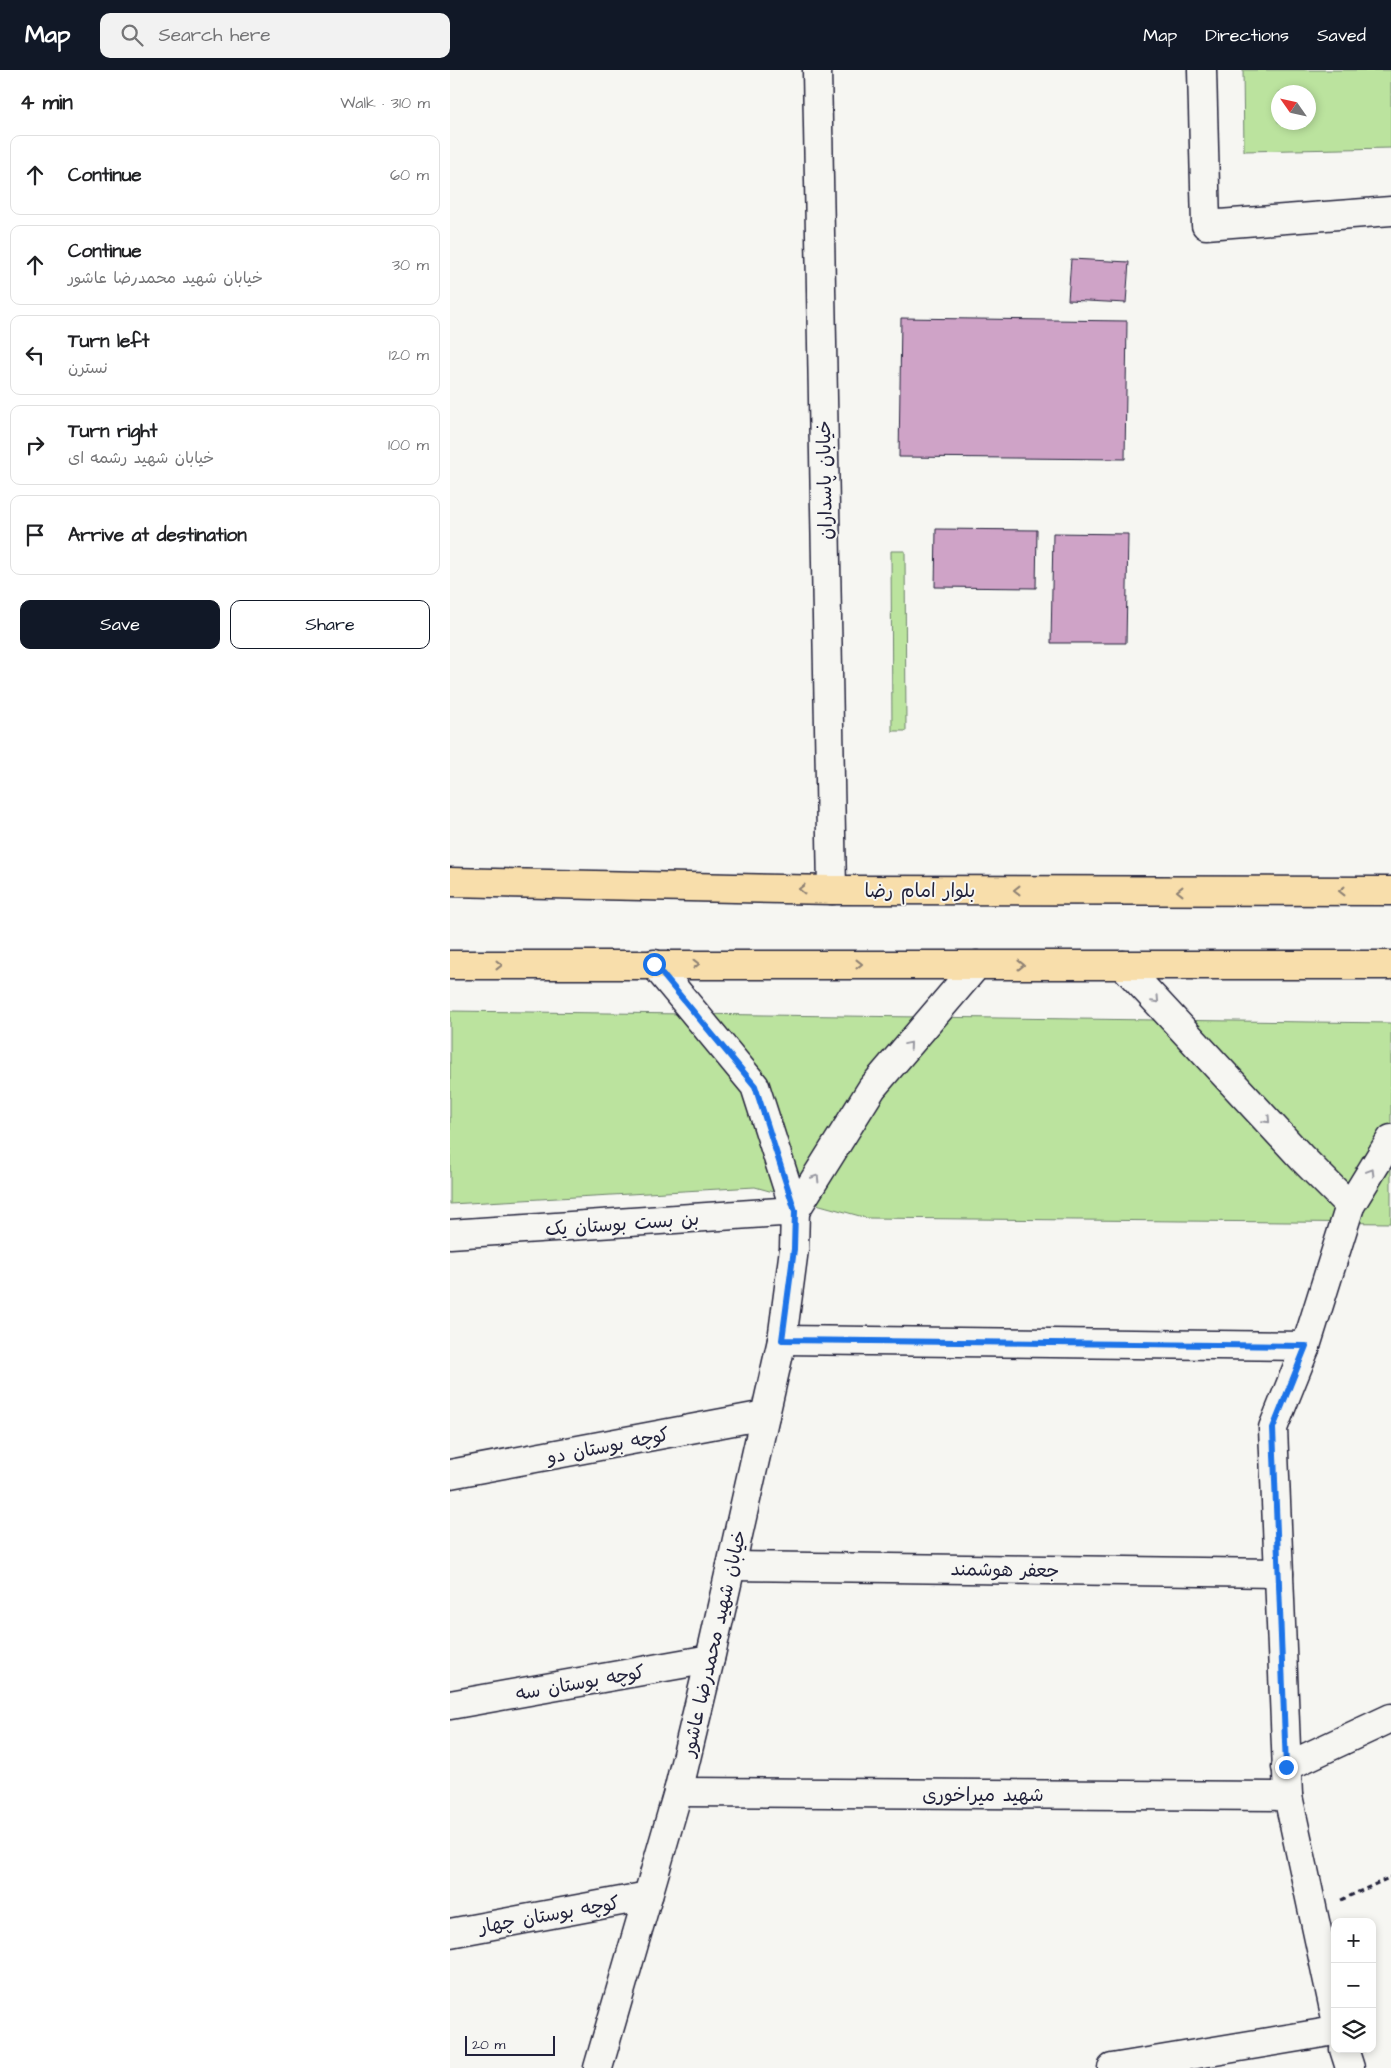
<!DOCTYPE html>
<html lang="en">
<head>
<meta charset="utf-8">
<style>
  :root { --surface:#fff; --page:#f2f2f2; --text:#202124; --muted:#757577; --line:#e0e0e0; --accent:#111827 }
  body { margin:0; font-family:"Architects Daughter","Playpen Sans Arabic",sans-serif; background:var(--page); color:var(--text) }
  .controls { position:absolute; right:15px; bottom:15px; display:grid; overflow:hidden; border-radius:10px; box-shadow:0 2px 8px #0003 }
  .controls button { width:45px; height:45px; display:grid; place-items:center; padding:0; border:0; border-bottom:1px solid var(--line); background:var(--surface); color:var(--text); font:25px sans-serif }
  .compass { position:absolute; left:821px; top:15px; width:45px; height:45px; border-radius:50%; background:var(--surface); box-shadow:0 2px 8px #0003; rotate:304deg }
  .scale { position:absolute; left:15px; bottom:12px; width:90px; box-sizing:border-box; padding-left:5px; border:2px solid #22223b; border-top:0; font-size:14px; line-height:18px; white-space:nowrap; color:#22223b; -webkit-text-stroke:4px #f6f6f2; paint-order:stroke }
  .stop { position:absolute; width:15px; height:15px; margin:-11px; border:4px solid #1a73e8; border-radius:50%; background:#fff }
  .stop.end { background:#1a73e8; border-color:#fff; box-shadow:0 1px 5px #0008 }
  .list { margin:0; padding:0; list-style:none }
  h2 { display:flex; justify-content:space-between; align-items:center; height:65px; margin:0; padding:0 20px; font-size:21px }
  h2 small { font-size:16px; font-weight:400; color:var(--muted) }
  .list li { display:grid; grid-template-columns:32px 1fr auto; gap:15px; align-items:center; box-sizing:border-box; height:80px; margin:0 10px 10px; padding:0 10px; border:1px solid var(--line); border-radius:10px }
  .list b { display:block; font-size:19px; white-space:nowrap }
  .list p { margin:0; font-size:16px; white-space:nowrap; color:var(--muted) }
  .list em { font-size:16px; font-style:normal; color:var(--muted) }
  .actions { display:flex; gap:10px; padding:15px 20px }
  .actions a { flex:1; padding:11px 0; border:1px solid var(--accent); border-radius:10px; text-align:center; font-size:18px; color:var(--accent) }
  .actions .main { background:var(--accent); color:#fff }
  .icon { flex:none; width:28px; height:28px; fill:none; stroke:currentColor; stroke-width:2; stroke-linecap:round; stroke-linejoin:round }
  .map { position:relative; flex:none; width:941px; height:1998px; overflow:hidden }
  header { display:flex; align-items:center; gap:30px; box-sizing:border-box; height:70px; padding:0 25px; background:var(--accent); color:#fff }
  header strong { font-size:24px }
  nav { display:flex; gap:28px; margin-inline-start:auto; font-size:18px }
  .search { width:350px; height:45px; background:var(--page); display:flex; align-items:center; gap:12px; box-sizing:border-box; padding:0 18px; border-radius:10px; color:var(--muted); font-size:19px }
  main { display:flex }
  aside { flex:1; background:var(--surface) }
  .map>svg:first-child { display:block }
  .green { fill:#bbe39e; stroke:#6e826c; fill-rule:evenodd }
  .building { fill:#cfa3c7; stroke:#22223b }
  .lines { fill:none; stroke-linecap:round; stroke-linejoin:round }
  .street-casing { stroke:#22223b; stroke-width:31 }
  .secondary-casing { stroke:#22223b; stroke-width:31 }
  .primary-casing { stroke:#22223b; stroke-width:31 }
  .path { stroke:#22223b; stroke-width:3; stroke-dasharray:5 4; stroke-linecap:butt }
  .street { stroke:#f6f6f2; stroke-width:28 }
  .secondary { stroke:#f6f6f2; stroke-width:28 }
  .primary { stroke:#f8deab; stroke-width:28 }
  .oneway { stroke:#8d8073 }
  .oneway2 { stroke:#9797a0 }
  .route { stroke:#1a73e8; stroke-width:6 }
  .labels { text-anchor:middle; stroke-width:4; stroke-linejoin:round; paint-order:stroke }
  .street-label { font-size:19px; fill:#22223b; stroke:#f6f6f2 }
</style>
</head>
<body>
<header>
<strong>Map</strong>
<div class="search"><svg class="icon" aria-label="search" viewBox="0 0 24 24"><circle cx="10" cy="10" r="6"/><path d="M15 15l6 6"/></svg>Search here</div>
<nav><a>Map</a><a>Directions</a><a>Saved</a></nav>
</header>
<main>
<aside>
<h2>4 min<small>Walk · 310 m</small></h2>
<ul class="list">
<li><svg class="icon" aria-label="ahead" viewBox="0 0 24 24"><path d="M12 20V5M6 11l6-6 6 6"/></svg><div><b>Continue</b></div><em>60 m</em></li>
<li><svg class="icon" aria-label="ahead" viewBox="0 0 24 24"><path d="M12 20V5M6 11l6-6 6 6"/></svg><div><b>Continue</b><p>خیابان شهید محمدرضا عاشور</p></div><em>30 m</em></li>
<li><svg class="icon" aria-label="left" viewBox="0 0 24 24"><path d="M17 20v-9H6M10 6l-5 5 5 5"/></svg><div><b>Turn left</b><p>نسترن</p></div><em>120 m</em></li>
<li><svg class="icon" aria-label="right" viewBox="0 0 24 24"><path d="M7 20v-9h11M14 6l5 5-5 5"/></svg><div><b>Turn right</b><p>خیابان شهید رشمه ای</p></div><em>100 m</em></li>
<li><svg class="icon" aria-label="arrive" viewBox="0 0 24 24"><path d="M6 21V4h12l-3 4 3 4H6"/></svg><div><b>Arrive at destination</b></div></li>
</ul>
<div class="actions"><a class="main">Save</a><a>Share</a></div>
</aside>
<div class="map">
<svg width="941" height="1998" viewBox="0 0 941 1998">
  <rect width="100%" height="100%" fill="#f6f6f2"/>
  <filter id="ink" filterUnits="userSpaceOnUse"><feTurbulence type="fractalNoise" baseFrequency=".02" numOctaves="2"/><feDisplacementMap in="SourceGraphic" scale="10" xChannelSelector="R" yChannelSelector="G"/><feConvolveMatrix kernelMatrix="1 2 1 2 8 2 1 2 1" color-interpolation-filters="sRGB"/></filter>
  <g filter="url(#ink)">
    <g class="green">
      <path d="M793,0H941V78L794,81ZM828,22H858V52H828Z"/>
      <polygon points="441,481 455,481 456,661 442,661"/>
      <polygon points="0,941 941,953 941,1153 417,1148 305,1117 0,1134"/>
    </g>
    <g class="building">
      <polygon points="621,189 679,192 676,233 618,230"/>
      <polygon points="451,248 677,251 675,389 449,387"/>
      <polygon points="486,459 587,460 586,518 485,517"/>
      <polygon points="603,463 678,464 676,573 601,573"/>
    </g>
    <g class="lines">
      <defs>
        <g id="street">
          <polyline points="752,0 756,155 941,141"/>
          <polyline points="204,894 305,1016 345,1141 422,1018 527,895"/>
          <polyline points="673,895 852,1088 900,1136"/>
          <polyline points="0,1164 345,1141 344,1179 332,1270 260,1589 228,1722 148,1998"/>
          <polyline points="332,1270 856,1276"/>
          <polyline points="0,1404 315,1345"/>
          <polyline points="281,1496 829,1503"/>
          <polyline points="0,1635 260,1589"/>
          <polyline points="836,1697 941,1648"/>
          <polyline points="228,1722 838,1726"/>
          <polyline points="0,1863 198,1826"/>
          <polyline points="885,1944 838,1726 823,1358 856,1276 900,1136 941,1069"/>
          <polyline points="894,1979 900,1998"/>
          <polyline points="662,1998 885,1961"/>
        </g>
        <polyline id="secondary" points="367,0 382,820"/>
        <g id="primary">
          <polyline points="0,812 382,820 941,821"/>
          <polyline points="0,895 941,895"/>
        </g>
      </defs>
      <use href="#street" class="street-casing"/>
      <use href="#secondary" class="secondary-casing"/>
      <use href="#primary" class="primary-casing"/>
      <polyline class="path" points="891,1830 941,1807"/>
      <use href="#street" class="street"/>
      <use href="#secondary" class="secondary"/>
      <use href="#primary" class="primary"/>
    </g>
    <defs><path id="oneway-chevron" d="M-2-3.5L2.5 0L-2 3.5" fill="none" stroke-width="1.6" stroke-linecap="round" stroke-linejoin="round" transform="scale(1.25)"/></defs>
    <g class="oneway">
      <use href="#oneway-chevron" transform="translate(352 819) rotate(-179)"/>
      <use href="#oneway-chevron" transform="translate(567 820) rotate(-180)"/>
      <use href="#oneway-chevron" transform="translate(730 821) rotate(-180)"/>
      <use href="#oneway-chevron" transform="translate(892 821) rotate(-180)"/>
      <use href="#oneway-chevron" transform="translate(246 894)"/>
      <use href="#oneway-chevron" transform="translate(409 894)"/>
      <use href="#oneway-chevron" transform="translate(49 895)"/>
      <use href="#oneway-chevron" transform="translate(571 895)"/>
    </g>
    <g class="oneway2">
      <use href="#oneway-chevron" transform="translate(706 930) rotate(47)"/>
      <use href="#oneway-chevron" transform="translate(459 975) rotate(-50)"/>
      <use href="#oneway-chevron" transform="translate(817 1050) rotate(47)"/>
      <use href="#oneway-chevron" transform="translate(921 1102) rotate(-59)"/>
      <use href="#oneway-chevron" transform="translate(366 1108) rotate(-58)"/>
    </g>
  </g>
  <g class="lines" filter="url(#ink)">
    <polyline class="route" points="204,894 305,1016 345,1141 344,1179 332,1270 856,1276 823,1358 836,1697"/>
  </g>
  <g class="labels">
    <g class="street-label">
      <text transform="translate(374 410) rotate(-91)" y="7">خیابان پاسداران</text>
      <text x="470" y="827">بلوار امام رضا</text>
      <text transform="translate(172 1153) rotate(-4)" y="7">بن بست بوستان یک</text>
      <text transform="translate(158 1375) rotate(-11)" y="7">کوچه بوستان دو</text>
      <text transform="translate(555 1499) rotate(1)" y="7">جعفر هوشمند</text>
      <text transform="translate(263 1573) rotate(-77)" y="7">خیابان شهید محمدرضا عاشور</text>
      <text transform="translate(130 1612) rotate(-10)" y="7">کوچه بوستان سه</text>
      <text x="533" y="1731">شهید میراخوری</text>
      <text transform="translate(99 1844) rotate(-10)" y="7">کوچه بوستان چهار</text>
    </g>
  </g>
</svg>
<div class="controls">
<button>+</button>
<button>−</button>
<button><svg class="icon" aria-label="layers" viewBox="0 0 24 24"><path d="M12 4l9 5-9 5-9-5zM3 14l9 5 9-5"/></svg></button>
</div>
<svg class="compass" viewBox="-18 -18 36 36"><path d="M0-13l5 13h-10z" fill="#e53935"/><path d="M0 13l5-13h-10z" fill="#757577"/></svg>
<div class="scale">20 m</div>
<div class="stop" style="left:204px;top:894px"></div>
<div class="stop end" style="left:836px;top:1697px"></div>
</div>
</main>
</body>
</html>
